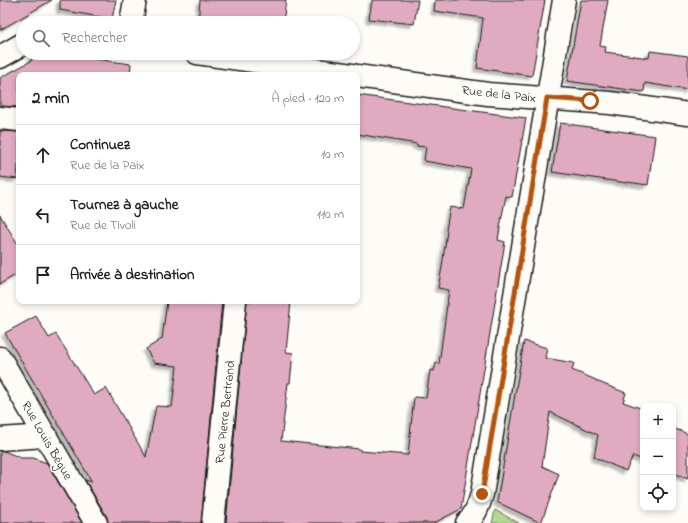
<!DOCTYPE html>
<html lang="fr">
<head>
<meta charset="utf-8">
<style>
  :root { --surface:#fff; --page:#f6f6f6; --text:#202124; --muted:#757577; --line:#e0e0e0 }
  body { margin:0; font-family:"Indie Flower",sans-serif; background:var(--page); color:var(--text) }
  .controls { position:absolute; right:12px; bottom:12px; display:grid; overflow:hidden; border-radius:8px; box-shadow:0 2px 6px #0003 }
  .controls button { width:36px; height:36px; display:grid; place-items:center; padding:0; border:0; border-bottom:1px solid var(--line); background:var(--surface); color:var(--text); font:20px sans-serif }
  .stop { position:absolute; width:12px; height:12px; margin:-9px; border:3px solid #b45309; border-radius:50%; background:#fff }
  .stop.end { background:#b45309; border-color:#fff; box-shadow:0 1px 4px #0008 }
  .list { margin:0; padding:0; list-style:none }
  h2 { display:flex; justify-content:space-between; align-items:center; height:52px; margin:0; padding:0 16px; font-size:17px }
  h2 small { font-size:13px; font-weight:400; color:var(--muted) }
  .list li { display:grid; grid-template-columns:26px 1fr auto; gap:12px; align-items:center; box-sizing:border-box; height:60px; padding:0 16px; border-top:1px solid var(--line) }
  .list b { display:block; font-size:15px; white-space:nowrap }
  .list p { margin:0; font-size:13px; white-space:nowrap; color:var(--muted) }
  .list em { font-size:13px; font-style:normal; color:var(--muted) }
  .icon { flex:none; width:22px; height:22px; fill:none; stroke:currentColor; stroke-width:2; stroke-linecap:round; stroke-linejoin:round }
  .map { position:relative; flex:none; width:688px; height:523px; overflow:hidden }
  .search { position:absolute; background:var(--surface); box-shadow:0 2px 6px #0003; left:16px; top:16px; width:344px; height:44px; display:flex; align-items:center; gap:10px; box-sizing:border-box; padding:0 14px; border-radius:22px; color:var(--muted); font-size:15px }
  .panel { position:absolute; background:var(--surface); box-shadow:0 2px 6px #0003; left:16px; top:72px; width:344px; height:232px; border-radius:8px }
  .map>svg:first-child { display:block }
  .green { fill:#b2d894; stroke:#677a58 }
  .building { fill:#e0aac0; stroke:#1c1c1c; filter:url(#shadow) }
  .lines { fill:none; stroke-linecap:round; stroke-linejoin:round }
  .minor-casing { stroke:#1c1c1c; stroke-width:25 }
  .minor { stroke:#fdfcf7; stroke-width:22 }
  .route { stroke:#b45309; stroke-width:5 }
  .labels { text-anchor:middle; stroke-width:3.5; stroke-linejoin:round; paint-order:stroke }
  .street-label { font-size:13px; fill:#1c1c1c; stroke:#fdfcf7 }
</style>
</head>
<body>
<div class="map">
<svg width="688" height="523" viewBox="0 0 688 523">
  <defs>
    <filter id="shadow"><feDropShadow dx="-3.5" dy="3.5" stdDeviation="1" flood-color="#0004"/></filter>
  </defs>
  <rect width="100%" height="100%" fill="#fdfcf7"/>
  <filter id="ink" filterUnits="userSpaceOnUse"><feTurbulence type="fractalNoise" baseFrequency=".025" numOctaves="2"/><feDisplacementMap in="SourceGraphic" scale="8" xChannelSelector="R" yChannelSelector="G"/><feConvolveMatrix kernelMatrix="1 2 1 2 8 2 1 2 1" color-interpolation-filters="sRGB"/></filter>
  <g filter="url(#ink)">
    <polygon class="green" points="495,510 519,523 492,523"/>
    <g class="building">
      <polygon points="0,0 52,0 0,30"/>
      <polygon points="60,0 116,0 112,19 60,10"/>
      <polygon points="200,0 286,0 283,23 198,23"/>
      <polygon points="372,0 418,0 414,24 369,19"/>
      <polygon points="435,0 545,0 532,76 477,68 483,18 434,11"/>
      <polygon points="581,0 608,0 600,46 606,47 605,52 649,58 650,51 688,56 688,90 645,83 644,92 567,81"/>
      <polygon points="34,53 54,53 131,64 130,75 19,75 19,107 0,106 0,78 31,61"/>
      <polygon points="357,95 526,118 512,197 506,196 502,216 498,240 505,242 461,509 434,523 226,523 247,301 291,301 286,352 293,353 290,383 288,383 281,441 360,449 360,451 408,455 414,397 426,398 430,370 434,371 436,363 439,364 449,290 438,288 442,267 447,231 446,230 450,207 464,209 471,169 424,161 426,147 417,146 417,144 357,134"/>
      <polygon points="560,123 655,136 648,185 627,182 627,183 552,172"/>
      <polygon points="0,131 19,132 19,165 18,165 17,179 0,177"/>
      <polygon points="0,215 19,246 19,273 0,284"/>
      <polygon points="167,301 222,301 201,523 108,523 107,517 85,480 92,482 5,333 36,316 49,338 56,334 94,395 106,388 146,457 156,406 172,407 177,366 154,363 146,349 162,339"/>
      <polygon points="524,341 547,348 545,358 574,363 572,370 596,380 596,381 626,393 623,402 643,409 643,460 633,456 626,471 594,457 598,435 550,412 542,466 559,474 541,523 497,502"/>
      <polygon points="673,428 688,434 688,479 673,473"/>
      <polygon points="0,451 4,451 21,458 33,458 47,463 82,523 0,523"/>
    </g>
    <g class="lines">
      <defs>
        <g id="minor">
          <polyline points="131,23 135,0"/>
          <polyline points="197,53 352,75"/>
          <polyline points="0,57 23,44"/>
          <polyline points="357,76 488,94 610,103 688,114"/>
          <polyline points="0,118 19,120"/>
          <polyline points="0,358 96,523"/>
          <polyline points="0,439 46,436"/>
          <polyline points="213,523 235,301"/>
          <path d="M467,523C475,516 479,505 482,494L564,0"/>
        </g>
      </defs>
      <use href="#minor" class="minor-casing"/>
      <use href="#minor" class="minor"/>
    </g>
  </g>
  <g class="lines" filter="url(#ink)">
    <polyline class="route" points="482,494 547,98 590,101"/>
  </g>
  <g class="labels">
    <g class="street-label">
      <text transform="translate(499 93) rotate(6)" y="5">Rue de la Paix</text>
      <text transform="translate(224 412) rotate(-84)" y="5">Rue Pierre Bertrand</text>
      <text transform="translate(48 440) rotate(60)" y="5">Rue Louis Bègue</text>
    </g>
  </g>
</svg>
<div class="controls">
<button>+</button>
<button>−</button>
<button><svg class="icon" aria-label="locate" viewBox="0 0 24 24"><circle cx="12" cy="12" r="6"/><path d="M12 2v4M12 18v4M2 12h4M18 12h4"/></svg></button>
</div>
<div class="stop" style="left:590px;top:101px"></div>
<div class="stop end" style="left:482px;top:494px"></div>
<div class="search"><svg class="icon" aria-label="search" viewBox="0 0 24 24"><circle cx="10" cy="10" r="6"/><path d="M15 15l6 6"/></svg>Rechercher</div>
<section class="panel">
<h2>2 min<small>À pied · 120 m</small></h2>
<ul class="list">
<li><svg class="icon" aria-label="ahead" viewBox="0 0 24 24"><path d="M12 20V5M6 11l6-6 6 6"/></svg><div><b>Continuez</b><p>Rue de la Paix</p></div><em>10 m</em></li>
<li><svg class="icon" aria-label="left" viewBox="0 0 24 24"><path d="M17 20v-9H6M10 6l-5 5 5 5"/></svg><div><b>Tournez à gauche</b><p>Rue de Tivoli</p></div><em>110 m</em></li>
<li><svg class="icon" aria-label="arrive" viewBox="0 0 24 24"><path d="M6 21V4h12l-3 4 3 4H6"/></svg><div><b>Arrivée à destination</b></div></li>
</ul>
</section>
</div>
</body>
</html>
